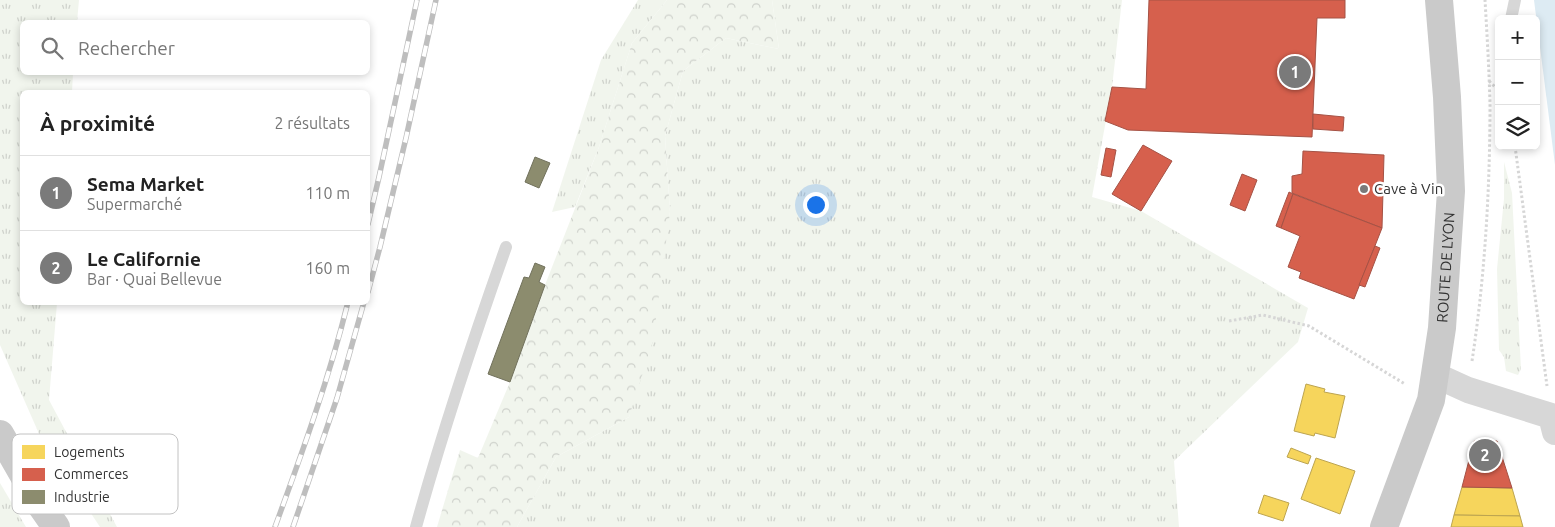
<!DOCTYPE html>
<html lang="fr">
<head>
<meta charset="utf-8">
<style>
  :root { --surface:#fff; --page:#f6f6f6; --text:#222; --muted:#767676; --line:#e0e0e0; --accent:#7a7a7a }
  body { margin:0; font-family:Ubuntu,sans-serif; background:var(--page); color:var(--text) }
  .controls { position:absolute; right:15px; top:15px; display:grid; overflow:hidden; border-radius:8px; box-shadow:0 2px 8px #0003 }
  .controls button { width:45px; height:45px; display:grid; place-items:center; padding:0; border:0; border-bottom:1px solid var(--line); background:var(--surface); color:var(--text); font:25px sans-serif }
  .you { position:absolute; left:815px; top:204px; width:18px; height:18px; margin:-12px; border:4px solid #fff; border-radius:50%; background:#1a73e8; box-shadow:0 0 0 8px #1a73e833 }
  .badge { display:grid; place-items:center; width:32px; height:32px; border-radius:50%; background:var(--accent); color:#fff; font-size:16px; font-weight:700 }
  .pin { position:absolute; translate:-50% -50%; border:2px solid #fff; box-shadow:0 1px 5px #0006 }
  .list { margin:0; padding:0; list-style:none }
  h2 { display:flex; justify-content:space-between; align-items:center; height:65px; margin:0; padding:0 20px; font-size:21px }
  h2 small { font-size:16px; font-weight:400; color:var(--muted) }
  .list li { display:grid; grid-template-columns:32px 1fr auto; gap:15px; align-items:center; box-sizing:border-box; height:75px; padding:0 20px; border-top:1px solid var(--line) }
  .list b { display:block; font-size:19px; white-space:nowrap }
  .list p { margin:0; font-size:16px; white-space:nowrap; color:var(--muted) }
  .list em { font-size:16px; font-style:normal; color:var(--muted) }
  .icon { flex:none; width:28px; height:28px; fill:none; stroke:currentColor; stroke-width:2; stroke-linecap:round; stroke-linejoin:round }
  .map { position:relative; flex:none; width:1555px; height:527px; overflow:hidden }
  .search { position:absolute; background:var(--surface); box-shadow:0 2px 8px #0003; left:20px; top:20px; width:350px; height:55px; display:flex; align-items:center; gap:12px; box-sizing:border-box; padding:0 18px; border-radius:8px; color:var(--muted); font-size:19px }
  .panel { position:absolute; background:var(--surface); box-shadow:0 2px 8px #0003; left:20px; top:90px; width:350px; height:215px; border-radius:8px }
  .map>svg:first-child { display:block }
  .grass { fill:url(#grass-tufts) }
  .forest { fill:url(#forest-crowns) }
  .water { fill:#ddebf3 }
  .homes { fill:#f6d55c; stroke:#bca450 }
  .shops { fill:#d6604d; stroke:#a55245 }
  .industry { fill:#8c8c6e; stroke:#71715c }
  .lines { fill:none; stroke-linecap:round; stroke-linejoin:round }
  .path { stroke:#d6d6d6; stroke-width:3; stroke-dasharray:2.5 2.5; stroke-linecap:butt }
  .lane { stroke:#d7d7d7; stroke-width:12 }
  .street { stroke:#d7d7d7; stroke-width:26 }
  .primary { stroke:#cacaca; stroke-width:28 }
  .rail-casing { stroke:#bebebe; stroke-width:5.5 }
  .rail { stroke:#fff; stroke-width:4; stroke-dasharray:11; stroke-linecap:butt }
  .poi-dot { fill:#7a7a7a; stroke:#fff; stroke-width:2 }
  .labels { text-anchor:middle; stroke-width:5; stroke-linejoin:round; paint-order:stroke }
  .poi-label { font-size:15px; fill:#333; stroke:#fff; text-anchor:start }
  .street-label { font-size:15px; fill:#333; stroke:#fff }
  .key { fill:#fff; stroke:#c2c2c2; stroke-width:1 }
  .key-label { font-size:14px; fill:#333 }
</style>
</head>
<body>
<div class="map">
<svg width="1555" height="527" viewBox="0 0 1555 527">
  <defs>
    <pattern id="grass-tufts" width="24" height="20" patternUnits="userSpaceOnUse" patternTransform="scale(1.25)"><rect width="24" height="20" fill="#f1f5ed"/><path d="M3 7l-1-3M5 7V3M7 7l1-3M15 17l-1-3M17 17v-4M19 17l1-3" fill="none" stroke="#cfd2cc"/></pattern>
    <pattern id="forest-crowns" width="20" height="18" patternUnits="userSpaceOnUse" patternTransform="scale(1.25)"><rect width="20" height="18" fill="#f1f5ed"/><path d="M2 6a3 3 0 1 1 6 0M12 15a3 3 0 1 1 6 0" fill="none" stroke="#cfd2cc"/></pattern>
  </defs>
  <rect width="100%" height="100%" fill="#fff"/>
  <g class="grass">
    <polygon points="0,0 79,0 77,22 22,22 22,72 73,73 72,92 22,92 22,302 57,303 49,400 117,527 100,527 40,436 0,345"/>
    <polygon points="638,0 667,0 632,43 599,147 575,207 552,212 601,60"/>
    <polygon points="772,0 1122,0 1112,87 1092,197 1141,211 1308,308 1298,342 1174,461 1179,527 517,527 556,457 629,417 670,212 665,136 683,71 726,38 779,49"/>
    <polygon points="1504,162 1512,193 1521,369 1518,375 1506,371 1504,357 1499,350 1497,269 1504,199"/>
    <polygon points="0,483 26,527 0,527"/>
  </g>
  <polygon class="forest" points="667,0 772,0 779,49 726,38 683,71 665,136 670,212 653,341 629,417 556,457 517,527 437,527 460,450 478,458 510,382 545,285 599,147 632,43"/>
  <polygon class="water" points="1534,0 1555,0 1555,165"/>
  <g class="homes">
    <polygon points="1306,384 1325,389 1324,392 1345,396 1335,438 1315,433 1314,436 1294,431"/>
    <polygon points="1291,448 1311,456 1308,464 1287,457"/>
    <polygon points="1316,458 1355,471 1340,514 1301,499"/>
    <polygon points="1462,487 1512,488 1520,516 1454,515"/>
    <polygon points="1264,495 1289,503 1283,521 1258,513"/>
    <polygon points="1454,515 1520,516 1523,527 1451,527"/>
  </g>
  <g class="shops">
    <polygon points="1149,0 1345,0 1345,18 1317,18 1312,137 1128,130 1105,121 1112,87 1146,89"/>
    <polygon points="1313,114 1344,117 1343,131 1313,129"/>
    <polygon points="1143,145 1172,161 1141,211 1112,194"/>
    <polygon points="1106,148 1116,150 1111,177 1101,175"/>
    <polygon points="1303,151 1384,155 1382,228 1292,193 1292,176 1302,174"/>
    <polygon points="1242,174 1257,180 1245,211 1230,205"/>
    <polygon points="1289,192 1293,194 1281,228 1276,226"/>
    <polygon points="1293,194 1382,228 1354,299 1299,278 1301,272 1288,267 1300,236 1281,228"/>
    <polygon points="1375,246 1380,248 1365,287 1359,285"/>
    <polygon points="1474,441 1497,441 1512,488 1462,487"/>
  </g>
  <g class="industry">
    <polygon points="535,157 550,163 539,188 525,182"/>
    <polygon points="535,263 545,267 539,282 545,285 510,382 488,374 524,277 529,278"/>
  </g>
  <g class="lines">
    <g class="path">
      <polyline points="1489,81 1499,91"/>
      <polyline points="1515,146 1547,386"/>
      <polyline points="1229,321 1263,315 1309,326 1405,384"/>
      <path d="M1472,361C1485,276 1490,189 1490,103C1489,69 1487,34 1485,0"/>
    </g>
    <g class="lane">
      <polyline points="1511,19 1515,0"/>
      <path d="M416,527C442,433 473,340 506,247"/>
    </g>
    <polyline class="street" points="1435,375 1468,390 1551,416 1555,432"/>
    <g class="primary">
      <polyline points="0,434 40,504 56,527"/>
      <path id="s1" d="M1384,527L1431,400L1442,328L1451,191L1447,97L1439,0"/>
    </g>
    <defs>
      <g id="rail">
        <polyline points="368,224 379,177 417,0"/>
        <polyline points="368,292 380,247 406,138 436,0"/>
        <path d="M275,527C302,453 329,379 348,302"/>
        <polyline points="293,527 337,398 364,302"/>
      </g>
    </defs>
    <use href="#rail" class="rail-casing"/>
    <use href="#rail" class="rail"/>
  </g>
  <circle class="poi-dot" cx="1364" cy="189" r="5"/>
  <g class="labels">
    <g class="poi-label">
      <text x="1374" y="194">Cave à Vin</text>
    </g>
    <g class="street-label">
      <text dy="5" stroke="none"><textPath href="#s1" startOffset="269">ROUTE DE LYON</textPath></text>
    </g>
  </g>
  <rect x="12" y="434" width="166" height="80" rx="8" class="key"/>
  <rect x="22" y="445" width="23" height="14" fill="#f6d55c"/>
  <rect x="22" y="468" width="23" height="13" fill="#d6604d"/>
  <rect x="22" y="490" width="23" height="14" fill="#8c8c6e"/>
  <g class="key-label">
    <text x="54" y="457">Logements</text>
    <text x="54" y="479">Commerces</text>
    <text x="54" y="502">Industrie</text>
  </g>
</svg>
<div class="controls">
<button>+</button>
<button>−</button>
<button><svg class="icon" aria-label="layers" viewBox="0 0 24 24"><path d="M12 4l9 5-9 5-9-5zM3 14l9 5 9-5"/></svg></button>
</div>
<div class="you"></div>
<div class="pin badge" style="left:1295px;top:72px">1</div>
<div class="pin badge" style="left:1485px;top:455px">2</div>
<div class="search"><svg class="icon" aria-label="search" viewBox="0 0 24 24"><circle cx="10" cy="10" r="6"/><path d="M15 15l6 6"/></svg>Rechercher</div>
<section class="panel">
<h2>À proximité<small>2 résultats</small></h2>
<ul class="list">
<li><span class="badge">1</span><div><b>Sema Market</b><p>Supermarché</p></div><em>110 m</em></li>
<li><span class="badge">2</span><div><b>Le Californie</b><p>Bar · Quai Bellevue</p></div><em>160 m</em></li>
</ul>
</section>
</div>
</body>
</html>
